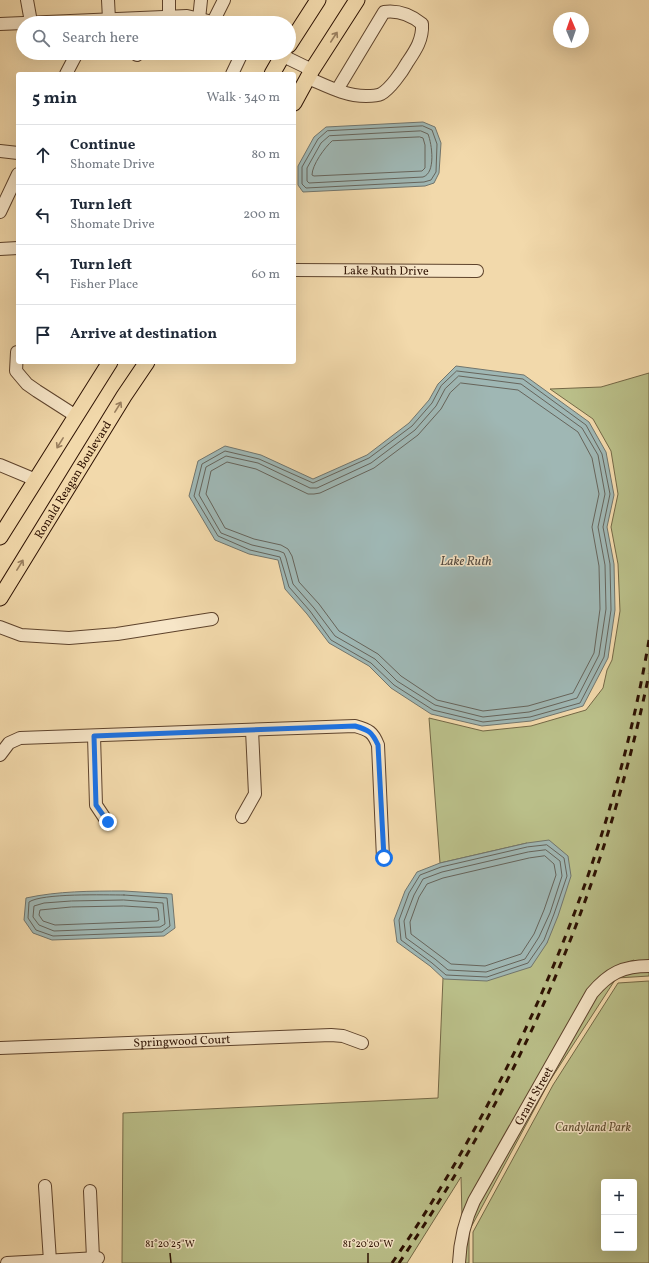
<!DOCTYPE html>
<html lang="en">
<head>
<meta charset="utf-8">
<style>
  :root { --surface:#fff; --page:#f2f2f3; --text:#1f2937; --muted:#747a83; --line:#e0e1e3 }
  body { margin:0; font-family:Vollkorn,serif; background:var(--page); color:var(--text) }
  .controls { position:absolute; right:12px; bottom:12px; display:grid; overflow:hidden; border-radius:4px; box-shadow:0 4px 16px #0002 }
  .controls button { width:36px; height:36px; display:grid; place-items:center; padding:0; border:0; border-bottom:1px solid var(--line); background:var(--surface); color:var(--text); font:20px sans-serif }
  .compass { position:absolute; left:553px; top:12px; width:36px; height:36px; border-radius:50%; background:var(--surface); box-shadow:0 4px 16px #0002; rotate:358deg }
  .stop { position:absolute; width:12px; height:12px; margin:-9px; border:3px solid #1a73e8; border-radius:50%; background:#fff }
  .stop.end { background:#1a73e8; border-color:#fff; box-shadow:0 1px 4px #0008 }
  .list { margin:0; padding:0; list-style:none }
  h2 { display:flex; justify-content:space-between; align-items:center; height:52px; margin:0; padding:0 16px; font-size:17px }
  h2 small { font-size:13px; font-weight:400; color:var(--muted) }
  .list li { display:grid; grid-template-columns:26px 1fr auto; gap:12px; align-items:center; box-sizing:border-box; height:60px; padding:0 16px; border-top:1px solid var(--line) }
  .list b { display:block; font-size:15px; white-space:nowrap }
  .list p { margin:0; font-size:13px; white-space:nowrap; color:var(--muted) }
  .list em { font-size:13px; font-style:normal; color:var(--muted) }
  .icon { flex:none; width:22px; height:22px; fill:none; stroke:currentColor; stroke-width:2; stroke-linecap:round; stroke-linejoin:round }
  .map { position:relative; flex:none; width:649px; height:1263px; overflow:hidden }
  .search { position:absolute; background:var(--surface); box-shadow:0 4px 16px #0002; left:16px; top:16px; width:280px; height:44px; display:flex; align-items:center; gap:10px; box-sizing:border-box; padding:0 14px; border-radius:22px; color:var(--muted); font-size:15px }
  .panel { position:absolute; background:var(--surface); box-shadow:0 4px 16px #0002; left:16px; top:72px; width:280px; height:292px; border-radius:4px }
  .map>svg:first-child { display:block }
  .green { fill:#babf89; stroke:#746846; fill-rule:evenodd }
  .water { fill:#9fb7b4; stroke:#71756d }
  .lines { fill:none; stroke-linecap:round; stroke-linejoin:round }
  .shore { stroke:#66645b; stroke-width:1 }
  .minor-casing { stroke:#5e432c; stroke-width:14 }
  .major-casing { stroke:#2d1102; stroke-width:17 }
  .minor { stroke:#f7e6c8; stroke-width:12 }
  .major { stroke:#f2d9ab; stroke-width:15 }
  .rail { stroke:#2d1102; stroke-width:3; stroke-dasharray:7 7; stroke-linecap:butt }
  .oneway { stroke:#997f5f }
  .route { stroke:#1a73e8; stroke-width:5 }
  .ticks { fill:none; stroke:#2d1102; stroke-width:1.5 }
  .labels { text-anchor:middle; stroke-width:3; stroke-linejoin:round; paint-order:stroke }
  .street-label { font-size:12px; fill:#2d1102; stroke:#f7e6c8 }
  .park-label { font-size:12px; font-style:italic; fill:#5e4e31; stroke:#f7e6c8 }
  .water-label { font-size:13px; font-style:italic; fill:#554b40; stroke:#f7e6c8 }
  .ticks-label { font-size:10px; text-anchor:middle; fill:#2d1102; stroke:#f7e6c8; stroke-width:3; stroke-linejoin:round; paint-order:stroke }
</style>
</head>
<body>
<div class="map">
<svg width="649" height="1263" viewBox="0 0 649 1263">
  <rect width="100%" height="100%" fill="#f2d9ab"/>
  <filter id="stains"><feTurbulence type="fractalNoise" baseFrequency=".005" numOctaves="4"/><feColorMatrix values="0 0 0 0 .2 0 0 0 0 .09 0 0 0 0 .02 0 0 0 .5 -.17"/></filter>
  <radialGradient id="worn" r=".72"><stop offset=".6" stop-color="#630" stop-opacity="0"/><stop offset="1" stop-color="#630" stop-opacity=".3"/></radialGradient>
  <g class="green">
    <path d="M649,373V976L617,978L615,980L549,1082L469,1231V1263H464C465,1241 469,1224 478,1204L596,996C610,980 617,978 637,971L634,960C611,968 604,970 588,990L462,1216L461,1177L407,1263H122L123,1113L438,1098L443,978L547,943L527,843L440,863L429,718L483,731L531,726L586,710L603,688L607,670L612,660L620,611L618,564L611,527L618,494L611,451L593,419L550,389L601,387Z"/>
    <path d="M649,981V1263H473V1232L553,1085L618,983ZM604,1182H634V1248H604Z"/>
  </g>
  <g class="water">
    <polygon points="423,122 435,127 441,143 439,173 434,183 425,186 303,192 298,185 298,166 314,137 326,127"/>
    <polygon points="456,366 524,375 589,422 606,452 614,495 607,527 614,564 615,610 608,658 583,706 531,721 482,726 431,714 391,688 369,666 329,643 307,614 285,589 278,560 249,554 215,540 189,496 198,461 225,446 261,455 313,479 367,455 409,423 429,400 438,384"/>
    <polygon points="549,840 568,856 571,876 558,916 547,943 531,967 487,981 444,979 430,966 397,942 394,920 405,891 417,872 440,863 527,843"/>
    <path d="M124,891L172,894L175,928L164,936L52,940L33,933L24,920L26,898C58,891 91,891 124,891Z"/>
  </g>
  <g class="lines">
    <g class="shore">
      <polygon points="423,126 432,130 437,144 436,172 431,180 424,182 306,188 302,184 302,167 318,139 327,131"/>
      <path d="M421,131L428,134C432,144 436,173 423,177L309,183L307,181V168L321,143L329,136Z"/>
      <path d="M420,137L423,138L425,145V168L422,171L314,176L312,175C312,165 325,147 332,141Z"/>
      <polygon points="457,371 523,379 586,425 602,454 610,494 603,527 610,564 611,610 604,657 580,703 530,717 483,722 433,710 394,685 371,663 331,640 310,611 289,587 280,557 250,550 218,536 194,496 202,464 225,451 259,459 313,483 369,458 412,426 432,403 441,386"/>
      <polygon points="459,376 521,384 582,428 598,455 605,494 598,527 605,565 606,609 599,655 577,698 529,712 483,717 435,705 397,681 375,659 335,636 314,608 293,584 286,558 284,553 279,551 252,545 221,533 199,495 206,467 226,456 258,463 310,488 317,488 371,463 415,430 436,406 445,389"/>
      <polygon points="461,383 518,390 578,432 592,458 599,494 592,527 599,566 600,609 594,653 573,693 528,706 483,711 437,700 401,676 378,654 339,631 319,604 299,582 292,556 288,549 281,545 254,539 225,528 206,494 211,471 227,462 256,469 308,494 314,494 320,493 374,468 418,435 441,409 450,393"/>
      <polygon points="547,845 564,858 567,876 554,914 544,940 528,963 487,977 446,975 432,963 401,940 399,920 409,893 420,875 441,867 527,847"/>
      <polygon points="546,850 560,861 562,876 550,913 539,937 525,959 486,972 448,970 435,959 406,938 404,921 414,895 423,879 442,872 528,852"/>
      <polygon points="545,856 554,864 556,875 544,910 534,934 521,954 485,966 451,964 411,934 410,922 419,897 427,884 443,878 529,858"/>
      <path d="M124,895L167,898L170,926L162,932L53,936L36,930L28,918L29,902C42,893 105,895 124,895Z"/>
      <polygon points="124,900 163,903 165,924 160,927 54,931 39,925 33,917 34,906 44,903 71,901"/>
      <polygon points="124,906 157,908 158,910 159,920 157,921 55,925 43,921 39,915 40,910 71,907"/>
    </g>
    <defs>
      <g id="minor">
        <polyline points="27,0 31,22"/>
        <polyline points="108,0 109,19"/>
        <polyline points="199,19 201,0"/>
        <polyline points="213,22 224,0"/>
        <polyline points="166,23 169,17 169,0"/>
        <polyline points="0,24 187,16 217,23"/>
        <polyline points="277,53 312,70"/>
        <polyline points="137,55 138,53"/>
        <polyline points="66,74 77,53"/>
        <polyline points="232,74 242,53"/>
        <path d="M308,78C327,86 345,96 366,96C371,96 377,96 381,94C390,89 402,72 407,63C415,51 423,40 422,24C411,15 399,10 384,12L337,90"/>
        <polyline points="0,151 18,153"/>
        <polyline points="0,212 18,174"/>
        <polyline points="0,249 18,248"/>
        <path id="s1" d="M294,270L477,271"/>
        <polyline points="17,352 16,371 27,384 37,391 76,416"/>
        <polyline points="0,465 36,480"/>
        <polyline points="0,627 21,635 69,638 117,634 212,619"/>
        <polyline points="94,736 96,805 108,823"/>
        <path d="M0,755L9,743L20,738L355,726C369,730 373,732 378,745L383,858"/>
        <polyline points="242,817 255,794 252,730"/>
        <path id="s2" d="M0,1048L331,1035L343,1036L362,1043"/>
        <polyline points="45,1186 50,1261"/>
        <polyline points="90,1191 93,1258"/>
        <polyline points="7,1263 98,1258"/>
        <path id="s3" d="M459,1263C460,1240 464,1222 474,1201L592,993C609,973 623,966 649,966"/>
      </g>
      <g id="major">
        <polyline points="289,45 318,0"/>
        <polyline points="272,74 284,53"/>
        <polyline points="294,103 312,70 357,0"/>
        <polyline points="0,537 110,362"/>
        <path id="s4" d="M0,598L124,396L147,362"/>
      </g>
    </defs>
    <use href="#minor" class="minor-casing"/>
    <use href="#major" class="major-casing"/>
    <use href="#minor" class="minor"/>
    <use href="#major" class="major"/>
    <g class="rail">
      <path d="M392,1263C422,1220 449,1175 474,1130C558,978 620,811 649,640"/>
      <path d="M399,1263C522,1082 605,888 649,674"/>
    </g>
  </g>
  <defs><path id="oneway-shaft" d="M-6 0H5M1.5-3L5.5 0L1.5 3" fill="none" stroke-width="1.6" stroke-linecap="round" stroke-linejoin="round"/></defs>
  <g class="oneway">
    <use href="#oneway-shaft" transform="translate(334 37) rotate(-57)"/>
    <use href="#oneway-shaft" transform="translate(118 407) rotate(-58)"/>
    <use href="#oneway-shaft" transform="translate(60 443) rotate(122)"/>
    <use href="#oneway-shaft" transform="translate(20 565) rotate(-58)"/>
  </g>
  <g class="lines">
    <path class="route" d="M108,822L96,805L94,736L355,726C369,730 372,732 378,745L384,858"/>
  </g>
  <path class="ticks" d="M170,1253L171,1263M368,1253V1263"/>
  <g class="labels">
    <g class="street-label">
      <text dy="4" stroke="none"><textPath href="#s1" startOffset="92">Lake Ruth Drive</textPath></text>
      <text dy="4" stroke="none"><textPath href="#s4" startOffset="139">Ronald Reagan Boulevard</textPath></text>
      <text dy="4" stroke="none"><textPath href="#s2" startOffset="182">Springwood Court</textPath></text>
      <text dy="4" stroke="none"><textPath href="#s3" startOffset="185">Grant Street</textPath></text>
    </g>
    <g class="park-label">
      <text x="593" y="1131">Candyland Park</text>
    </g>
    <g class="water-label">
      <text x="466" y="565">Lake Ruth</text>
    </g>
  </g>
  <g class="ticks-label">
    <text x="170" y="1247">81°20'25"W</text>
    <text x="368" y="1247">81°20'20"W</text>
  </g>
  <rect width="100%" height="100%" filter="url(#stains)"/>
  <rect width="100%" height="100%" fill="url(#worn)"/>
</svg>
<div class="controls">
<button>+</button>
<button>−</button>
</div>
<svg class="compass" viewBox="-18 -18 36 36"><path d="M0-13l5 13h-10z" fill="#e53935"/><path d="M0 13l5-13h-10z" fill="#747a83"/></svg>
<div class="stop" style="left:384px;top:858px"></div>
<div class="stop end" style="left:108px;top:822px"></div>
<div class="search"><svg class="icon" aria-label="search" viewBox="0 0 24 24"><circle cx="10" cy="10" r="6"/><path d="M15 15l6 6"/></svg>Search here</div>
<section class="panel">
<h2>5 min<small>Walk · 340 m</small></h2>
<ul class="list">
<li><svg class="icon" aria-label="ahead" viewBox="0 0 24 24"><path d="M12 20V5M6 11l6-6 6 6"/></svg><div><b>Continue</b><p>Shomate Drive</p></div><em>80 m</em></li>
<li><svg class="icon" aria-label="left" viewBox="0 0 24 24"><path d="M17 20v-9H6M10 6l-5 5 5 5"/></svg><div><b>Turn left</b><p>Shomate Drive</p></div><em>200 m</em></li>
<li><svg class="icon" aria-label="left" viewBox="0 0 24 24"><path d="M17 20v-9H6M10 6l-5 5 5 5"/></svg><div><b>Turn left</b><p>Fisher Place</p></div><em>60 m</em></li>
<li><svg class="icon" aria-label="arrive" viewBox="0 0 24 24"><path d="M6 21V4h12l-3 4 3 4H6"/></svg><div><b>Arrive at destination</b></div></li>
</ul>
</section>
</div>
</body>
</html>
